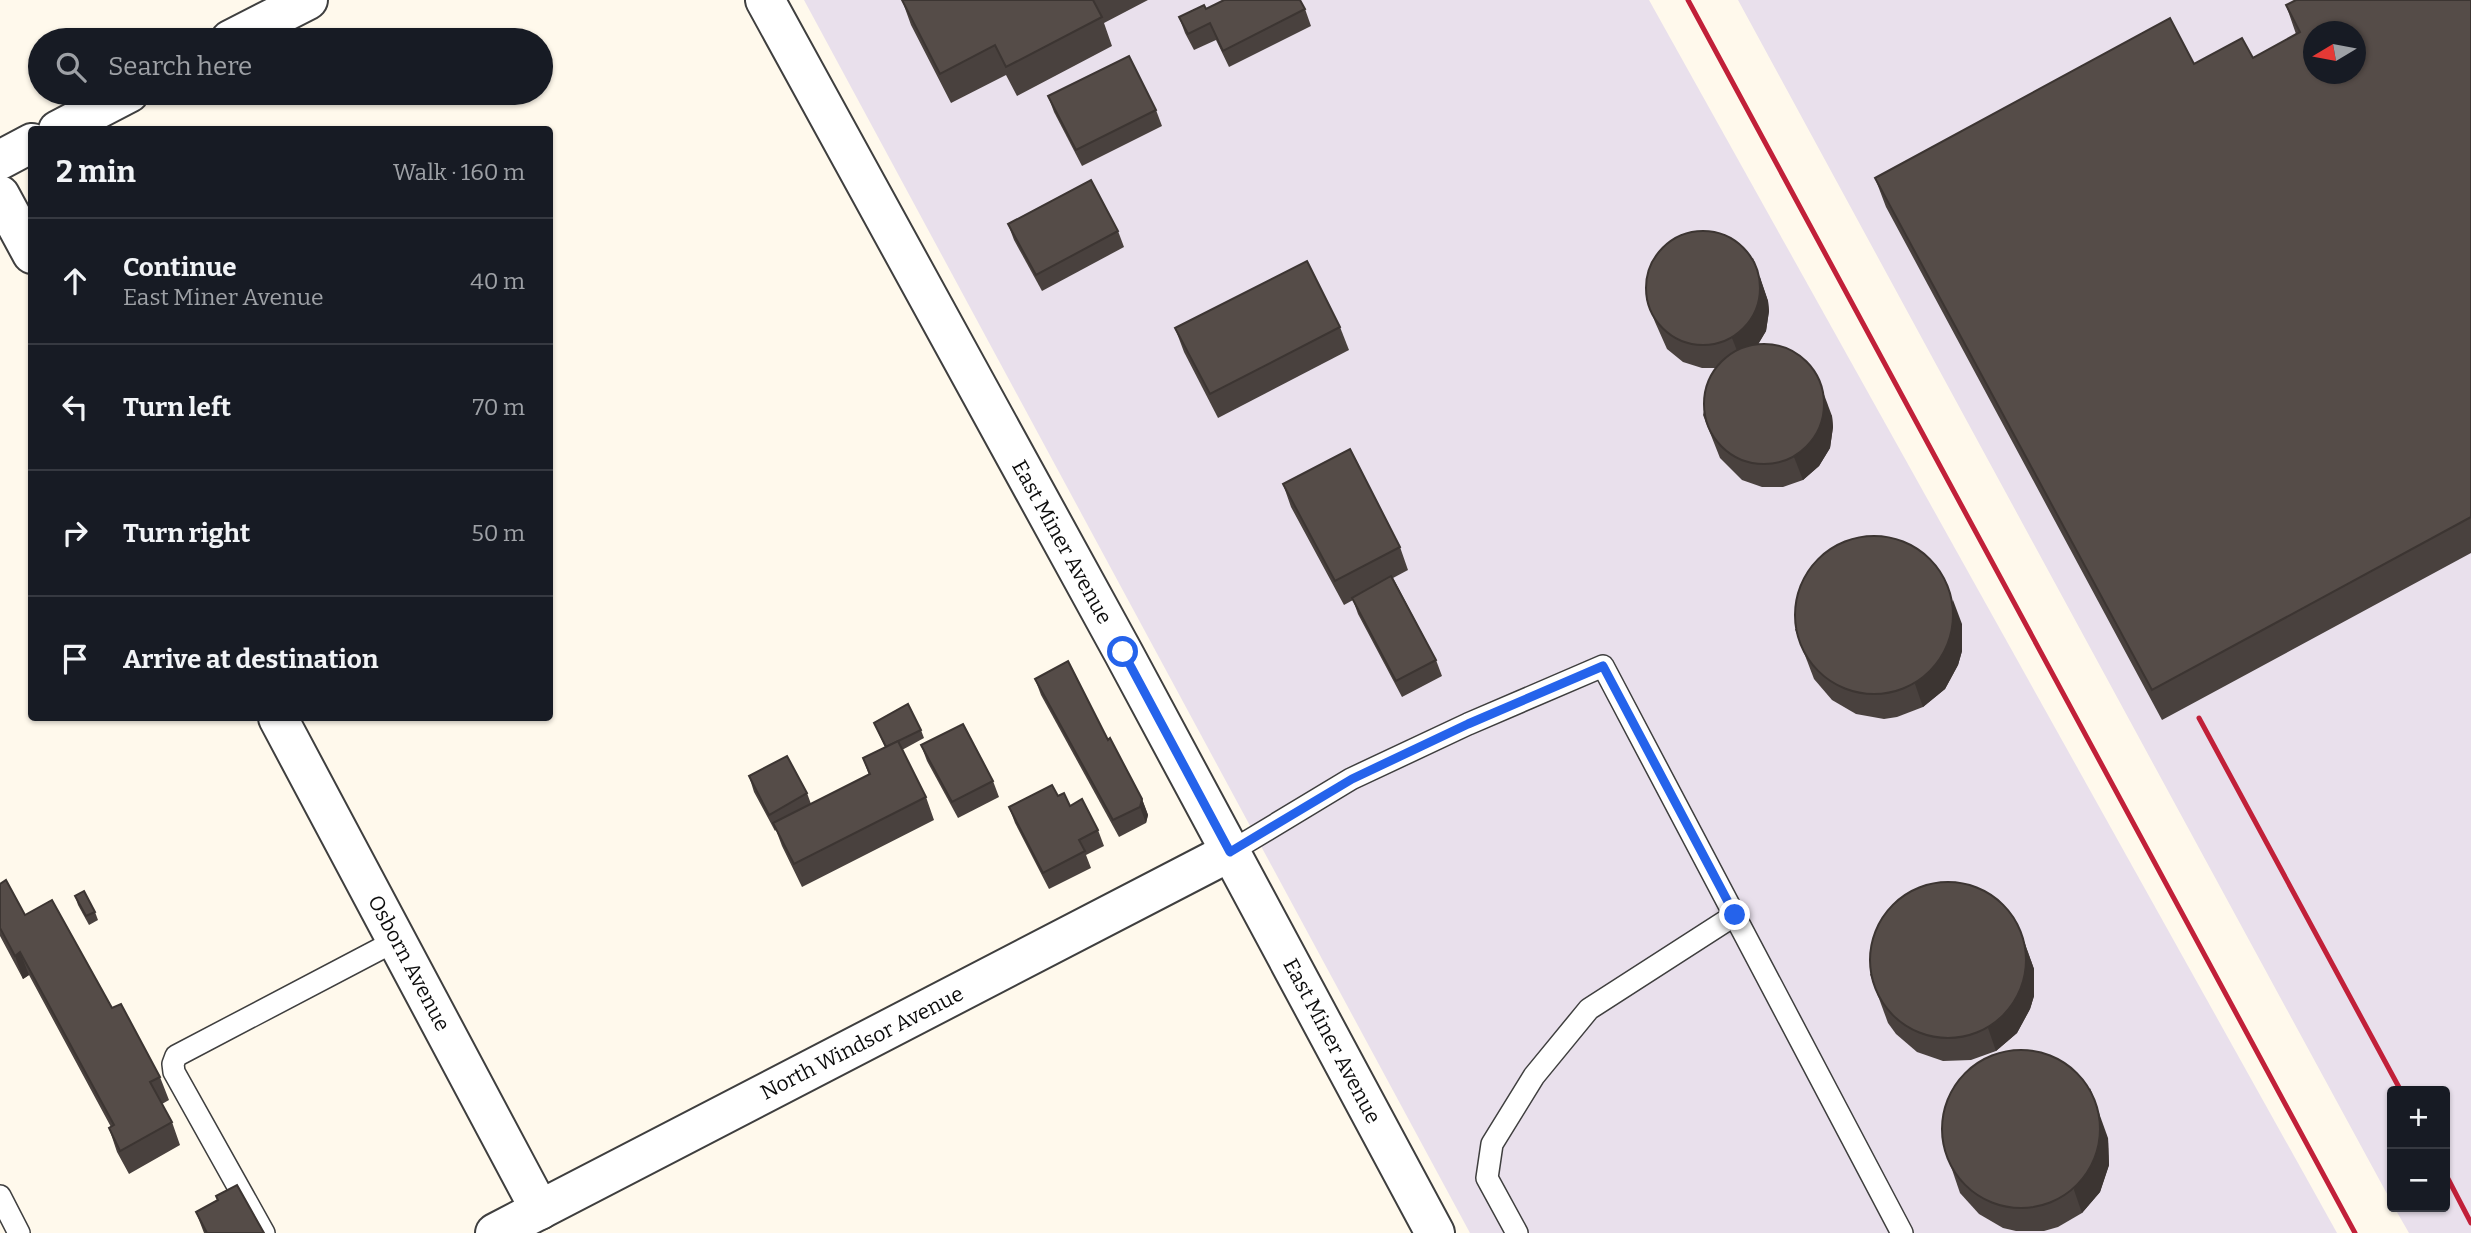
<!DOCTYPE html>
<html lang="en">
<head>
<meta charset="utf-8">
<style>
  :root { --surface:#171b24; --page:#20242c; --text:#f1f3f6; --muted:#9ea1a6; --line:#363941 }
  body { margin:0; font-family:Bitter,serif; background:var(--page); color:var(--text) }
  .controls { position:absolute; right:21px; bottom:21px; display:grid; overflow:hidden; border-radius:7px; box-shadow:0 2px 5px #0004 }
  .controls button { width:63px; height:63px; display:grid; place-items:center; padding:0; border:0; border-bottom:2px solid var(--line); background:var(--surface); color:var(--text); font:35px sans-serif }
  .compass { position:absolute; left:2303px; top:21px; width:63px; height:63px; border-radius:50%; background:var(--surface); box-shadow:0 2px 5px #0004; rotate:260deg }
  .stop { position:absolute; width:21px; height:21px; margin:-16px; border:5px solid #2563eb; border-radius:50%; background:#fff }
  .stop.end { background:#2563eb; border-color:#fff; box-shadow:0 2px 7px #0008 }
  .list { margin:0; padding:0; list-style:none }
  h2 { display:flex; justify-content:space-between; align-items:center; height:91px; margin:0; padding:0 28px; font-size:30px }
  h2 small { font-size:23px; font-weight:400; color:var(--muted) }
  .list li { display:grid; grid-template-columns:46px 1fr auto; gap:21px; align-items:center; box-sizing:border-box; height:126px; padding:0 28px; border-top:2px solid var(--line) }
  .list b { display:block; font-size:26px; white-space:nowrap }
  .list p { margin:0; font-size:23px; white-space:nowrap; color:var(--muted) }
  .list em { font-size:23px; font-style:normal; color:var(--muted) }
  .icon { flex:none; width:38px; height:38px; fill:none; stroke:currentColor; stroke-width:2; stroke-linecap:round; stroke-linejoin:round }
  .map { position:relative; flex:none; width:2471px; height:1233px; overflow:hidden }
  .search { position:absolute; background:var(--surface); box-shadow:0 2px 5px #0004; left:28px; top:28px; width:525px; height:77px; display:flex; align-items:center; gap:18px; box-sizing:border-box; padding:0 24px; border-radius:38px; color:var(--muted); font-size:26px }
  .panel { position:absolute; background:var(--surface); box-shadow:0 2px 5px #0004; left:28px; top:126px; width:525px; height:595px; border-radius:7px }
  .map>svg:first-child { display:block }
  .industrial { fill:#e9e0ec; fill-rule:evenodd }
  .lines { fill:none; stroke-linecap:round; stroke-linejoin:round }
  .service-casing { stroke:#3f3f3f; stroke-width:24 }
  .minor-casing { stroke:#3f3f3f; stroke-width:42 }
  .service { stroke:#fff; stroke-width:21 }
  .minor { stroke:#fff; stroke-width:38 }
  .rail { stroke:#c12039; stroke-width:5 }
  .wall { fill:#49413e }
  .shaded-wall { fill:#3c3532 }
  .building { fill:#554c48; stroke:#3c3532; stroke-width:2; fill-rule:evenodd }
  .route { stroke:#2563eb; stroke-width:9 }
  .labels { text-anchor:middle; stroke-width:7; stroke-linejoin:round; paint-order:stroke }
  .street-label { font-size:21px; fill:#0c0c0c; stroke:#fff }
</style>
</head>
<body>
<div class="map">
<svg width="2471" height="1233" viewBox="0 0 2471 1233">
  <rect width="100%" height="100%" fill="#fff9ec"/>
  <g class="industrial">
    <polygon points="804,0 1649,0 2337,1233 1470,1233"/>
    <path d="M1738,0H2471V1233H2409L2394,1207H2445V1091H2392V1203ZM2314,32H2356V74H2314Z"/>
  </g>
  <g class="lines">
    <defs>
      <g id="service">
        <polyline points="1230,852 1351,779 1468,724 1603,666 1902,1233"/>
        <polyline points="0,1196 19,1233"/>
        <polyline points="264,1233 174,1072 173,1064 176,1056 397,940"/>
        <polyline points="1517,1233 1487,1178 1492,1144 1534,1076 1589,1009 1735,915"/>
      </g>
      <g id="minor">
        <polyline points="765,0 1123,652 1435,1233"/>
        <polyline points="230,40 308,0"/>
        <polyline points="58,130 129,93"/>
        <polyline points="0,160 32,143"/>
        <polyline points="0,195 32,254"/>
        <polyline points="278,718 540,1210"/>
        <polyline points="495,1233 1230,852"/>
      </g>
    </defs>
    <use href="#service" class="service-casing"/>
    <use href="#minor" class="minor-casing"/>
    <use href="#service" class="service"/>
    <use href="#minor" class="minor"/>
    <g class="rail">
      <polyline points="1688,0 2355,1233"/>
      <polyline points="2199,718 2401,1091"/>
      <polyline points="2445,1173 2471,1223"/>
    </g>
  </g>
  <g class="wall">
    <polygon points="902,0 1148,0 1104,23 1112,46 1017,96 1006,75 951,103 911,25"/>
    <polygon points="2471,0 2471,553 2162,720 1886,207 1875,178 2194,64 2253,58 2296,34 2286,5"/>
    <polygon points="1206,9 1305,9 1311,26 1229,67 1216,40 1194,50 1185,33 1179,17"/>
    <polygon points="1048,96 1156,110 1162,126 1082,166 1054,112"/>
    <polygon points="1008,224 1118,231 1124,247 1042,291 1014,240"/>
    <polygon points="1753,258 1768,301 1769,311 1766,331 1758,344 1832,416 1833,427 1830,448 1819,466 1803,480 1783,487 1762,487 1742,480 1720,458 1703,415 1715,368 1702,368 1683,362 1667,349 1655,322 1646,298"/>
    <polygon points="1340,327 1349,350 1218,418 1184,352 1175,328"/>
    <polygon points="1283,484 1400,547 1408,570 1393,578 1436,660 1442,676 1402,697 1358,614 1353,600 1344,605 1291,507"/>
    <polygon points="1962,624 1962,651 1958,665 1945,689 1923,707 1897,717 1884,719 1856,714 1832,700 1814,679 1795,629"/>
    <polygon points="1035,679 1108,740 1142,799 1148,815 1146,823 1119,837 1041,695"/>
    <polygon points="874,723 921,730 924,738 902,750 926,797 934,820 802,887 782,846 776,830 775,831 754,792 749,776 807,793 811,804 869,775 863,758 885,747"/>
    <polygon points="921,745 993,781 999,797 958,818 927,761"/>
    <polygon points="1058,796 1098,830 1104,846 1086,855 1091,868 1049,889 1015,823 1009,807"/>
    <polygon points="0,884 25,915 112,1008 160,1077 169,1100 162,1104 172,1122 180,1145 129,1174 117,1152 109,1128 111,1127 29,975 23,979 0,936"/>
    <polygon points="75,896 95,912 98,920 89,925 78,905"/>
    <polygon points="2021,933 2034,969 2034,996 2030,1009 2017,1033 1996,1051 1971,1060 1943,1061 1917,1052 1896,1034 1888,1023 1870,974"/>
    <polygon points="2108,1138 2109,1165 2100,1192 2082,1213 2058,1227 2044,1231 2016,1231 2003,1228 1979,1214 1960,1193 1943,1143"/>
    <polygon points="216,1196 264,1233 204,1233 196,1212 217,1200"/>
  </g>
  <g class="shaded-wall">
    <polygon points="1760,277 1768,301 1769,311 1766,331 1756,348 1741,361 1732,338"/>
    <polygon points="1816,373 1832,416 1833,427 1830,448 1819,466 1803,480 1794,457"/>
    <polygon points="1953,600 1962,624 1962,651 1958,665 1945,689 1923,707 1915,684"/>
    <polygon points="1142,799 1148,815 1146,823 1140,807"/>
    <polygon points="2021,933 2034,969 2034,996 2030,1009 2017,1033 1996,1051 1988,1028"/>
    <polygon points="20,952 29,975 23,979 15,956"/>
    <polygon points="2090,1088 2108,1138 2109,1165 2100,1192 2082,1213 2074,1190"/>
  </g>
  <g class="building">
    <polygon points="902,0 1093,0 1102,17 1006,67 995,45 940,74"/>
    <polygon points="1224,0 1300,0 1305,9 1223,51 1210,23 1188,34 1179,17 1204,5 1206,9"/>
    <path d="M2296,0H2471V517L2152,690L1875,178L2170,18L2194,64L2242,38L2253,58L2300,32L2286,5ZM2314,32H2356V74H2314Z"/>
    <polygon points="1129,56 1156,110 1076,150 1048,96"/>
    <polygon points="1091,180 1118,231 1036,275 1008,224"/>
    <circle cx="1703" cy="288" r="57"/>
    <polygon points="1307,261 1340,327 1210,394 1175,328"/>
    <circle cx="1764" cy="404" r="60"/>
    <polygon points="1350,449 1400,547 1335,581 1283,484"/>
    <circle cx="1874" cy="615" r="79"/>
    <polygon points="1391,576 1436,660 1396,681 1352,598"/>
    <polygon points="1068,661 1108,740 1110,738 1142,799 1140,807 1113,820 1035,679"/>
    <polygon points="908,704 921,730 886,747 874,723"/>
    <polygon points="963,724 993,781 952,802 921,745"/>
    <polygon points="898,741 926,797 794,864 773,823 870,774 863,758"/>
    <polygon points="787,756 807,793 769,815 749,776"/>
    <polygon points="1052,785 1058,796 1064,793 1070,806 1082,799 1098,830 1079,840 1085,851 1043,873 1009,807"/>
    <polygon points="6,880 25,915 52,900 112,1008 121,1004 160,1077 150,1082 172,1122 120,1151 109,1128 114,1125 20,952 15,956 0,928 0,884"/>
    <circle cx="1948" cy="960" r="78"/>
    <polygon points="84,891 95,912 86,916 75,896"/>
    <circle cx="2021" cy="1129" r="79"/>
    <polygon points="237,1185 264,1233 207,1233 196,1212 218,1200 216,1196"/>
  </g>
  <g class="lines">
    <polyline class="route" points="1123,652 1230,852 1352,779 1468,724 1603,666 1735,915"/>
  </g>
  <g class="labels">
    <g class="street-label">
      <text transform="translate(1062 542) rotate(61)" y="7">East Miner Avenue</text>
      <text transform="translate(409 963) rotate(62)" y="7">Osborn Avenue</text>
      <text transform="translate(1332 1041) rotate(62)" y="7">East Miner Avenue</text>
      <text transform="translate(862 1043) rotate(-27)" y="7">North Windsor Avenue</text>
    </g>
  </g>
</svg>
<div class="controls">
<button>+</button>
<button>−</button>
</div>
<svg class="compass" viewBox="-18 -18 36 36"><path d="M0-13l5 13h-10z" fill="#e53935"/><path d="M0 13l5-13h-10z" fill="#9ea1a6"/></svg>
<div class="stop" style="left:1123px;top:652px"></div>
<div class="stop end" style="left:1735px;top:915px"></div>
<div class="search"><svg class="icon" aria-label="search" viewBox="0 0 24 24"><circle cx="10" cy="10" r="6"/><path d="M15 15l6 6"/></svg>Search here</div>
<section class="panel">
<h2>2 min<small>Walk · 160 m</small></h2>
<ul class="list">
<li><svg class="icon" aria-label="ahead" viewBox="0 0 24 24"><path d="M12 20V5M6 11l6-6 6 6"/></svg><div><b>Continue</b><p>East Miner Avenue</p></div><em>40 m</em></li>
<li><svg class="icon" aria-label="left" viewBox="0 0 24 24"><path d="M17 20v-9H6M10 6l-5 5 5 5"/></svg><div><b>Turn left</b></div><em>70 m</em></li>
<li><svg class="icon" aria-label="right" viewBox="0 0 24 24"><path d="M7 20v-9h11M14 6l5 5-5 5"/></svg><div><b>Turn right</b></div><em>50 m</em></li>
<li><svg class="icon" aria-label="arrive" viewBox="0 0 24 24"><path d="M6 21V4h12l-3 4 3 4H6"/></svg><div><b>Arrive at destination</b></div></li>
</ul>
</section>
</div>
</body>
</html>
